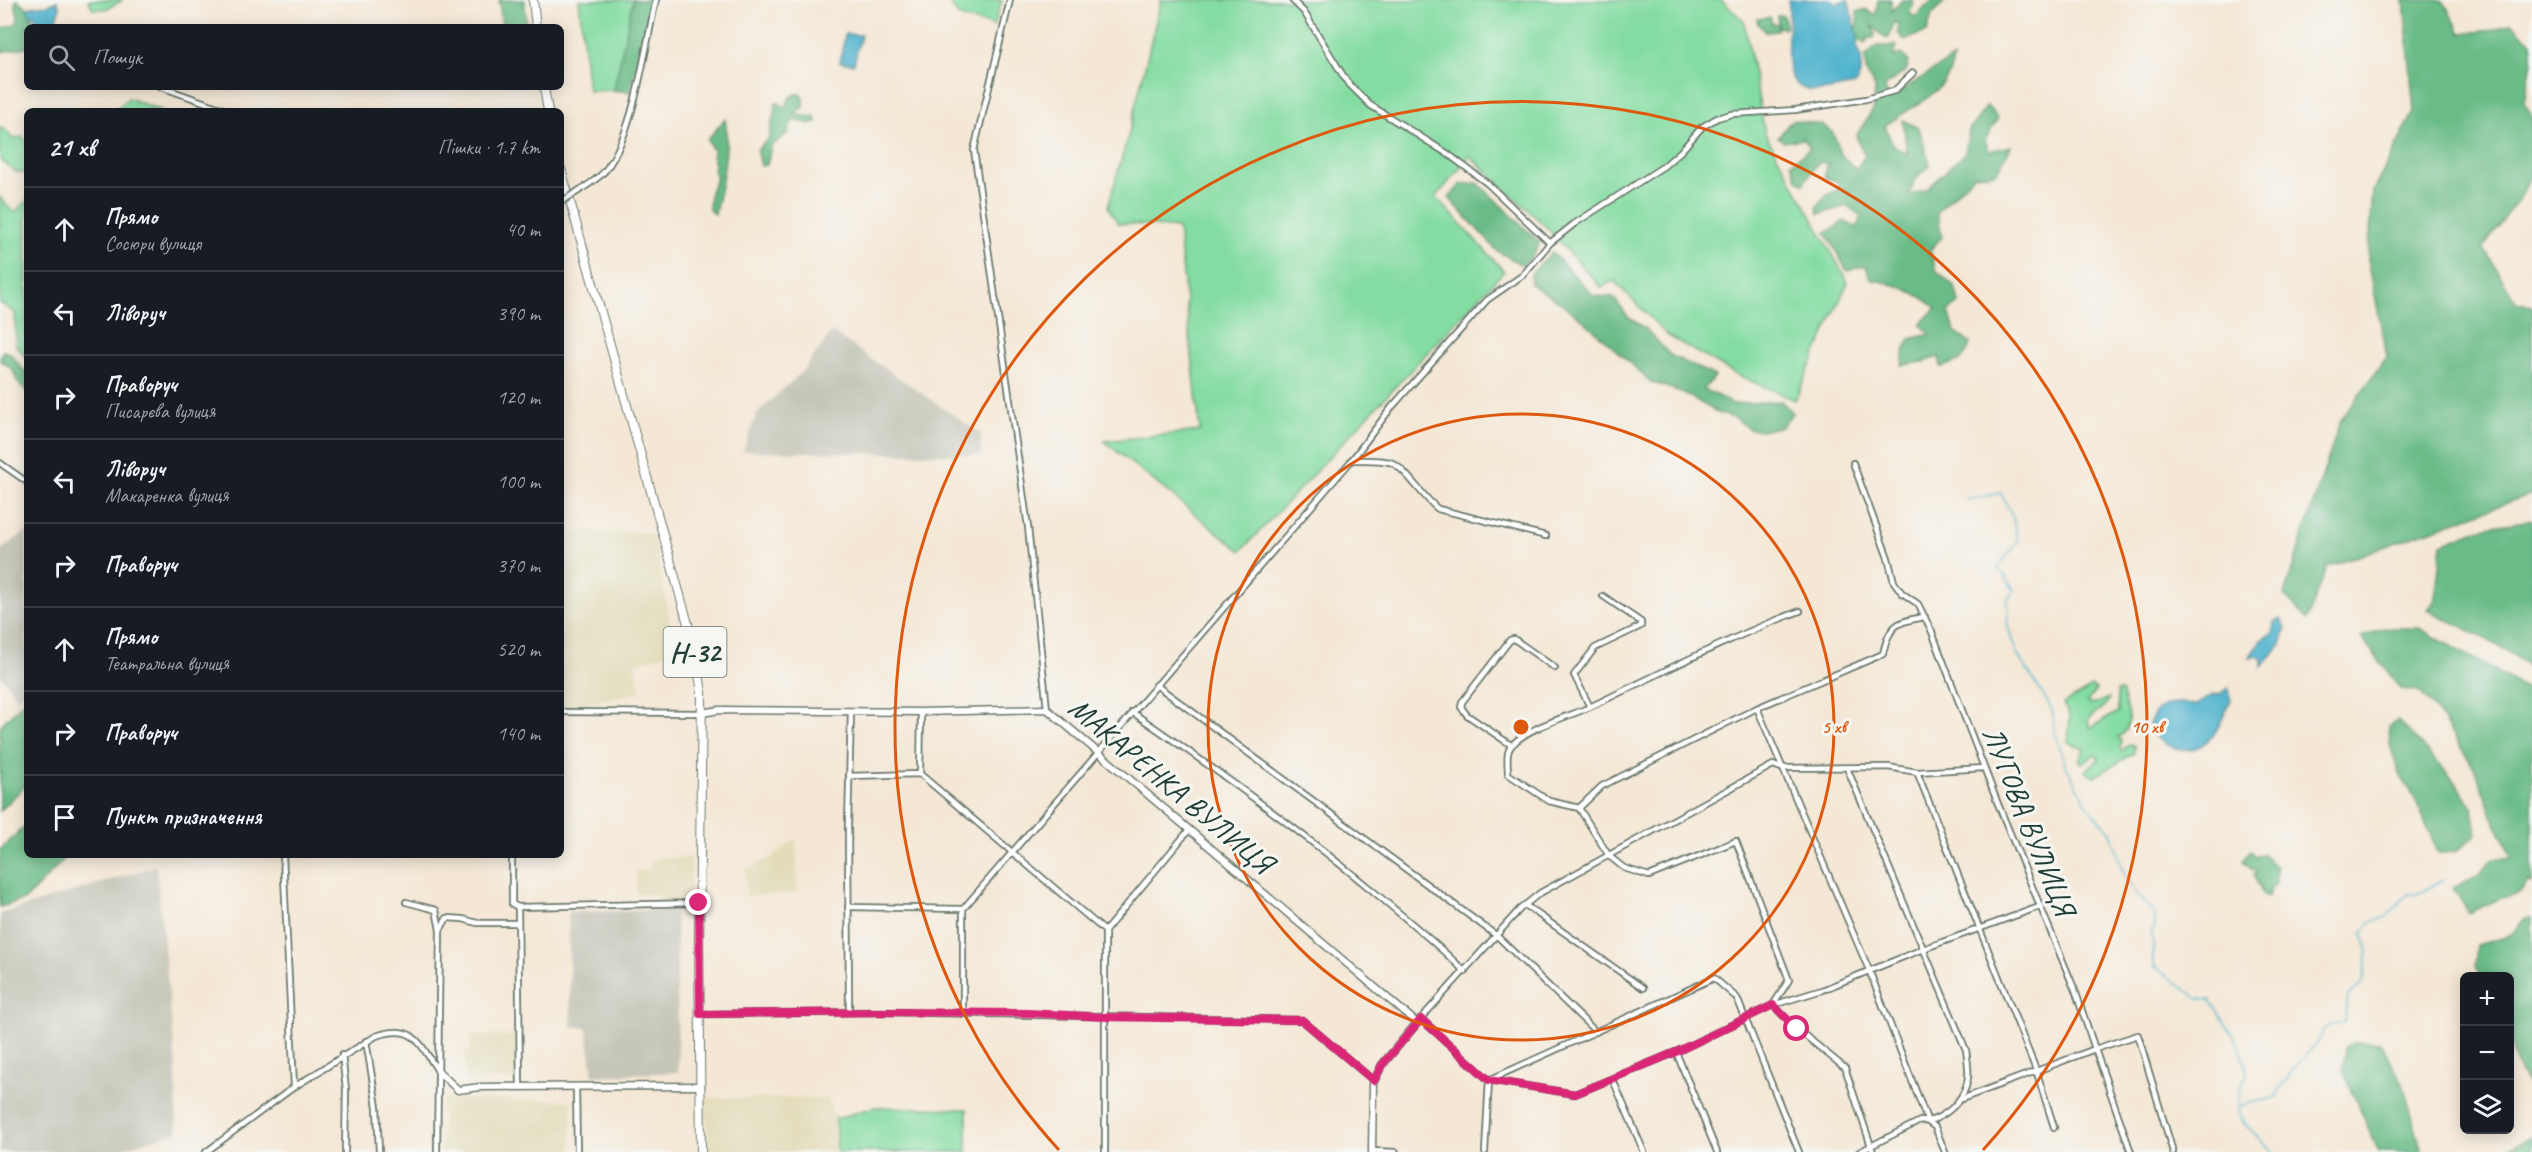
<!DOCTYPE html>
<html lang="uk">
<head>
<meta charset="utf-8">
<style>
  :root { --surface:#171b24; --page:#20242c; --text:#f1f3f6; --muted:#9ea1a6; --line:#363941 }
  body { margin:0; font-family:Caveat,sans-serif; background:var(--page); color:var(--text) }
  .controls { position:absolute; right:18px; bottom:18px; display:grid; overflow:hidden; border-radius:9px; box-shadow:0 3px 15px #0003 }
  .controls button { width:54px; height:54px; display:grid; place-items:center; padding:0; border:0; border-bottom:2px solid var(--line); background:var(--surface); color:var(--text); font:30px sans-serif }
  .stop { position:absolute; width:18px; height:18px; margin:-14px; border:4px solid #db2777; border-radius:50%; background:#fff }
  .stop.end { background:#db2777; border-color:#fff; box-shadow:0 2px 6px #0008 }
  .list { margin:0; padding:0; list-style:none }
  h2 { display:flex; justify-content:space-between; align-items:center; height:78px; margin:0; padding:0 24px; font-size:26px }
  h2 small { font-size:20px; font-weight:400; color:var(--muted) }
  .list li { display:grid; grid-template-columns:39px 1fr auto; gap:18px; align-items:center; box-sizing:border-box; height:84px; padding:0 24px; border-top:2px solid var(--line) }
  .list b { display:block; font-size:22px; white-space:nowrap }
  .list p { margin:0; font-size:20px; white-space:nowrap; color:var(--muted) }
  .list em { font-size:20px; font-style:normal; color:var(--muted) }
  .icon { flex:none; width:33px; height:33px; fill:none; stroke:currentColor; stroke-width:2; stroke-linecap:round; stroke-linejoin:round }
  .map { position:relative; flex:none; width:2532px; height:1152px; overflow:hidden }
  .search { position:absolute; background:var(--surface); box-shadow:0 3px 15px #0003; left:24px; top:24px; width:540px; height:66px; display:flex; align-items:center; gap:15px; box-sizing:border-box; padding:0 21px; border-radius:9px; color:var(--muted); font-size:22px }
  .panel { position:absolute; background:var(--surface); box-shadow:0 3px 15px #0003; left:24px; top:108px; width:540px; height:750px; border-radius:9px }
  .map>svg:first-child { display:block }
  .built { fill:#e2dcba }
  .industrial { fill:#c5c5b8 }
  .green { fill:#83dca1; stroke:#518c6a; stroke-width:1.5 }
  .forest { fill:#6abc87; stroke:#447c5e; stroke-width:1.5 }
  .water { fill:#4fb3ce; stroke:#377881; stroke-width:1.5 }
  .lines { fill:none; stroke-linecap:round; stroke-linejoin:round }
  .stream { stroke:#4fb3ce; stroke-width:1.5 }
  .minor-casing { stroke:#6a786c; stroke-width:8 }
  .tertiary-casing { stroke:#6a786c; stroke-width:9 }
  .primary-casing { stroke:#6a786c; stroke-width:10 }
  .minor { stroke:#fff; stroke-width:4.5 }
  .tertiary { stroke:#fff; stroke-width:6 }
  .primary { stroke:#fff; stroke-width:8 }
  .minor-bridge-casing { stroke:#6a786c; stroke-width:8; stroke-linecap:butt }
  .minor-bridge { stroke:#fff; stroke-width:4.5 }
  .route { stroke:#db2777; stroke-width:8 }
  .ring { fill:none; stroke:#de580e; stroke-width:3 }
  .labels { text-anchor:middle; stroke-width:6; stroke-linejoin:round; paint-order:stroke }
  .shield { fill:#f6f6f2; stroke:#60746d; stroke-width:1.5 }
  .shield-label { font-size:28px; font-weight:bold; fill:#1f3d34 }
  .street-label { font-size:30px; fill:#1f3d34; stroke:#f6f6f2 }
  .centre { fill:#de580e; stroke:#f6f6f2; stroke-width:3 }
  .ring-label { font-size:18px; text-anchor:middle; font-weight:bold; fill:#de580e; stroke:#f6f6f2; stroke-width:6; stroke-linejoin:round; paint-order:stroke }
</style>
</head>
<body>
<div class="map">
<svg width="2532" height="1152" viewBox="0 0 2532 1152">
  <rect width="100%" height="100%" fill="#f6f6f2"/>
  <filter id="ink" filterUnits="userSpaceOnUse"><feTurbulence type="fractalNoise" baseFrequency=".0167" numOctaves="2"/><feDisplacementMap in="SourceGraphic" scale="12" xChannelSelector="R" yChannelSelector="G"/><feConvolveMatrix kernelMatrix="1 2 1 2 8 2 1 2 1" color-interpolation-filters="sRGB"/></filter>
  <filter id="wash" filterUnits="userSpaceOnUse"><feTurbulence type="fractalNoise" baseFrequency=".008" numOctaves="4" result="noise"/><feDisplacementMap in="SourceGraphic" scale="24" xChannelSelector="R" yChannelSelector="G"/><feGaussianBlur stdDeviation="1.35" result="paint"/><feColorMatrix in="noise" values="0 0 0 0 0 0 0 0 0 0 0 0 0 0 0 0 0 1.4 0 .05"/><feComposite in="paint" operator="in"/></filter>
  <g filter="url(#wash)">
    <rect width="100%" height="100%" fill="#f4e7d5"/>
    <g class="built">
      <polygon points="589,531 652,533 676,651 635,663 641,692 561,709 561,535"/>
      <polygon points="796,839 798,893 746,896 746,869 771,858"/>
      <polygon points="691,857 691,897 686,902 659,903 658,896 651,894 648,896 648,894 638,894 636,892 636,873 639,870 650,870 650,861 657,861 657,858"/>
      <polygon points="516,1035 516,1080 465,1079 465,1051 471,1051 470,1036"/>
      <polygon points="443,1098 572,1101 572,1152 441,1152"/>
      <polygon points="706,1098 828,1098 836,1119 837,1152 707,1152"/>
    </g>
    <g class="industrial">
      <polygon points="832,332 981,434 981,455 743,451 757,413 801,373"/>
      <polygon points="27,531 27,689 18,698 0,675 0,550"/>
      <polygon points="156,866 176,1066 177,1132 109,1152 0,1152 0,914"/>
      <polygon points="676,910 678,1072 593,1076 587,1027 571,1027 568,912"/>
    </g>
    <g class="green">
      <polygon points="88,0 123,0 106,9 93,9"/>
      <polygon points="579,0 633,0 614,90 588,91"/>
      <path d="M1002,0L994,26C974,16 958,27 950,1Z"/>
      <polygon points="1161,0 1721,0 1744,21 1765,133 1848,282 1795,400 1737,375 1668,336 1614,281 1601,287 1546,227 1470,156 1436,197 1504,271 1241,551 1104,441 1200,431 1178,228 1118,223 1108,207 1129,133"/>
      <polygon points="128,98 163,111 115,111"/>
      <polygon points="0,127 9,133 11,139 23,137 27,142 27,173 16,172 0,160"/>
      <polygon points="0,197 14,213 27,200 27,357 16,346 15,313 0,303"/>
      <path d="M2092,687L2096,690L2087,702L2091,705L2110,698C2106,708 2095,711 2088,720L2090,728L2118,712L2117,691H2121C2125,706 2137,729 2118,737L2121,741L2120,748L2122,751L2129,744L2134,745V753L2094,777L2085,771L2099,759L2095,755L2082,763L2079,760L2084,749L2068,742L2070,716L2063,704Z"/>
      <polygon points="874,1107 967,1109 967,1152 837,1152 836,1119"/>
    </g>
    <g class="forest">
      <polygon points="17,0 27,7 34,24 49,25 51,27 27,27 27,47 0,52 0,29 16,24 18,17 15,3"/>
      <polygon points="499,0 525,0 526,23 502,27"/>
      <polygon points="633,0 651,0 630,92 614,90"/>
      <polygon points="1878,0 1891,0 1892,11 1902,0 1913,0 1913,6 1909,12 1915,17 1933,0 1946,0 1932,15 1927,32 1904,40 1898,33 1899,24 1894,22 1889,38 1885,38 1871,25 1875,33 1874,38 1868,38 1865,44 1857,39 1855,28 1858,24 1857,12 1866,9 1872,14 1876,14"/>
      <polygon points="2404,0 2443,0 2461,33 2494,30 2511,23 2532,42 2532,62 2524,102 2532,117 2532,172 2521,196 2483,247 2516,302 2532,306 2532,494 2327,567 2307,620 2284,595 2340,421 2387,357 2368,259 2373,191 2414,112"/>
      <polygon points="1781,15 1784,16 1786,26 1784,29 1778,26 1777,31 1766,32 1758,24 1757,19 1770,17 1772,23 1778,25 1777,16"/>
      <path d="M1877,46H1896L1893,56L1902,54L1909,62L1906,71L1885,86L1888,99L1953,58C1951,93 1910,106 1885,126L1892,144L1907,154L1903,120L1919,128L1930,165L1915,180L1909,195L1926,190L1965,153L1969,130L1987,106L1998,118L1985,140L1989,151L2011,146L1996,173L1974,175L1937,212L1942,237L1930,250L1936,270L1955,287L1959,303L1949,311L1955,332L1970,343C1966,360 1958,362 1941,367L1939,357L1923,362L1902,365L1905,348L1910,339L1931,334L1920,324L1936,308C1918,293 1896,283 1872,280L1865,266L1847,271L1826,233L1844,221L1857,228L1861,216L1847,206L1819,214L1817,207L1827,195L1838,190V182L1824,177L1828,164L1819,162L1803,184L1797,179L1791,163L1810,148L1803,139L1784,142L1778,137L1792,120L1823,125L1833,133L1842,156L1856,169L1865,156L1856,136L1874,108L1875,88L1866,72L1865,57Z"/>
      <polygon points="796,94 800,94 804,100 804,107 795,112 797,115 815,117 817,122 811,124 793,120 787,134 771,146 767,165 761,166 757,150 769,138 776,102 786,107 789,98"/>
      <path d="M725,119C730,146 721,187 715,214L709,210L710,192L717,176L714,171L713,150L707,140Z"/>
      <polygon points="1478,183 1540,243 1530,260 1522,265 1497,251 1449,198 1461,184"/>
      <polygon points="1552,252 1594,296 1613,297 1629,318 1645,328 1670,355 1715,376 1704,389 1733,404 1781,401 1793,413 1781,427 1765,430 1749,429 1734,418 1718,413 1684,393 1651,382 1584,321 1561,303 1531,284 1531,274"/>
      <path d="M3,351L10,353L24,371L27,370V392C24,388 19,384 17,381C14,372 12,366 2,362L0,358Z"/>
      <path d="M2532,520V669C2501,644 2463,628 2428,610L2434,604L2442,544L2481,528Z"/>
      <polygon points="2385,628 2419,628 2532,692 2532,883 2528,882 2520,893 2499,899 2469,913 2453,888 2477,876 2493,858 2512,858 2492,815 2475,769 2439,714 2419,691 2401,689 2361,637"/>
      <polygon points="27,698 27,784 0,811 0,726"/>
      <polygon points="2399,721 2456,783 2473,808 2477,834 2456,852 2438,853 2414,796 2400,775 2390,745 2389,726"/>
      <polygon points="27,824 27,855 68,855 26,899 0,907 0,850"/>
      <polygon points="2250,851 2256,857 2262,854 2276,867 2276,884 2271,889 2268,897 2263,895 2254,876 2257,871 2252,870 2243,861"/>
      <path d="M2532,917V1088C2503,1058 2510,1015 2510,976H2480L2475,966L2477,945L2513,934L2524,919Z"/>
      <polygon points="2380,1042 2403,1083 2422,1152 2379,1152 2343,1071 2345,1047 2353,1043"/>
      <polygon points="2532,1136 2532,1152 2504,1152 2504,1151"/>
    </g>
    <g class="water">
      <path d="M1788,0H1832L1836,3L1848,0L1858,36L1857,47C1864,56 1862,76 1855,85C1842,87 1827,92 1814,91C1772,88 1794,28 1788,0Z"/>
      <path d="M57,1L60,7L55,22L48,21L38,25L35,17L31,15L27,9C37,3 45,9 57,1Z"/>
      <polygon points="845,34 861,35 854,64 840,62"/>
      <path d="M2281,618L2286,628L2281,644L2262,667V659L2256,655L2250,658C2253,647 2262,639 2272,633L2275,622Z"/>
      <path d="M2228,688L2231,701C2225,711 2222,722 2216,731C2196,760 2167,752 2148,728C2157,698 2173,703 2198,704L2212,695L2220,694Z"/>
    </g>
    <g class="lines">
      <g class="stream">
        <path d="M1966,500L2001,493L2012,515L2018,542L1997,568L2004,574L2014,590L2007,601L2009,610L2007,623L2012,641L2018,656L2052,709L2054,729L2065,764L2087,804L2111,833L2123,871L2135,892L2154,913L2155,921L2151,934C2156,944 2150,956 2155,967L2198,999L2210,1000C2224,1022 2240,1040 2246,1066C2249,1076 2244,1078 2241,1087C2230,1118 2254,1135 2274,1152"/>
        <path d="M2239,1107C2252,1100 2265,1102 2278,1096L2277,1092L2295,1067L2318,1042L2324,1030L2332,1024L2344,1022L2348,996L2363,983L2368,951L2362,933L2370,922L2385,918L2408,894H2417L2443,880"/>
      </g>
    </g>
  </g>
  <g filter="url(#ink)">
    <g class="lines">
      <defs>
        <g id="minor">
          <polyline points="1010,0 974,150 1028,527 1047,709"/>
          <polyline points="1292,0 1304,12 1347,82 1370,105 1448,154 1488,184 1550,243"/>
          <polyline points="161,87 229,111"/>
          <path d="M580,190C588,185 596,180 603,173C634,138 645,47 656,0"/>
          <path d="M1351,460C1364,460 1378,459 1390,462C1405,467 1423,498 1438,509L1546,536"/>
          <polyline points="0,463 27,482"/>
          <polyline points="1853,463 1888,558 1894,582 1902,593 1918,604 1932,632 1998,804 2076,993 2095,1049 2138,1035 2173,1152"/>
          <path d="M1800,611C1728,638 1661,673 1592,706C1567,718 1534,724 1513,744C1505,751 1508,764 1508,774L1549,801L1579,808L1609,856L1624,868L1649,876L1736,841L1789,980L1773,1005L1797,1029L1845,1068L1873,1152"/>
          <polyline points="1156,685 1497,936 1596,1032"/>
          <polyline points="1590,707 1574,675 1595,648 1641,626 1641,622 1603,596"/>
          <polyline points="1757,708 1869,970 1928,1122 1935,1127 1945,1152"/>
          <polyline points="561,712 702,713"/>
          <path d="M1132,712C1217,770 1300,830 1379,896C1408,921 1438,944 1465,972"/>
          <polyline points="1511,745 1467,715 1461,707 1462,702 1510,640 1514,639 1555,668"/>
          <path d="M1847,768L1966,1050C1969,1069 1971,1084 1959,1100"/>
          <polyline points="1917,772 2036,1070 2054,1127"/>
          <polyline points="920,774 921,712"/>
          <polyline points="849,776 920,774 1105,931"/>
          <path d="M1579,808L1602,786L1757,708L1883,654C1889,625 1897,621 1925,617"/>
          <polyline points="283,855 294,1087"/>
          <polyline points="512,855 512,904 518,907 699,903"/>
          <polyline points="406,902 436,910 440,930 437,1152"/>
          <polyline points="1525,905 1643,988"/>
          <polyline points="518,907 520,1087"/>
          <polyline points="848,907 963,909 1351,461 1391,408 1487,300 1523,275 1550,243 1574,224 1664,166 1681,151 1702,127 1717,118 1732,114 1795,110 1866,99 1894,91 1913,73"/>
          <polyline points="440,930 447,918 463,919 477,923 518,923"/>
          <polyline points="849,1012 848,825 851,711"/>
          <polyline points="700,1014 881,1012 1302,1020 1374,1081"/>
          <polyline points="963,1014 963,909"/>
          <polyline points="1421,1019 1489,1080 1485,1152"/>
          <polyline points="1417,1023 1520,909 1540,893 1773,765 1781,768 1888,767 1917,772 1984,768"/>
          <polyline points="366,1041 377,1107 379,1152"/>
          <polyline points="1676,1052 1717,1152"/>
          <polyline points="342,1055 346,1089 345,1152"/>
          <polyline points="1489,1080 1575,1094 1676,1052 1773,1005 1822,990 1923,949 2039,907"/>
          <polyline points="1489,1080 1714,978 1737,998 1799,1152"/>
          <polyline points="1613,1080 1644,1152"/>
          <polyline points="576,1087 577,1152"/>
          <polyline points="1372,1151 1396,1152"/>
          <path d="M206,1152L294,1087L376,1036C415,1023 419,1043 438,1071"/>
          <polyline points="1105,1152 1105,931 1189,830"/>
          <path d="M1859,1152L1920,1121C1935,1123 1951,1111 1959,1100L2095,1049L2131,1152"/>
        </g>
        <g id="tertiary">
          <polyline points="702,713 719,710 921,712 1047,709 1417,1023 1382,1065 1373,1083 1372,1152"/>
          <polyline points="438,1071 458,1090 480,1087 701,1086"/>
        </g>
        <g id="primary">
          <polyline points="533,0 536,27"/>
          <polyline points="544,87 548,111"/>
          <polyline points="561,169 695,649 702,693 699,941 701,1152"/>
        </g>
      </defs>
      <use href="#minor" class="minor-casing"/>
      <use href="#tertiary" class="tertiary-casing"/>
      <use href="#primary" class="primary-casing"/>
      <use href="#minor" class="minor"/>
      <use href="#tertiary" class="tertiary"/>
      <use href="#primary" class="primary"/>
      <defs>
        <polyline id="minor-bridge" points="561,202 580,190"/>
      </defs>
      <use href="#minor-bridge" class="minor-bridge-casing"/>
      <use href="#minor-bridge" class="minor-bridge"/>
    </g>
  </g>
  <g class="lines" filter="url(#ink)">
    <polyline class="route" points="699,903 700,1014 882,1012 1028,1013 1106,1017 1302,1020 1374,1081 1382,1065 1421,1019 1489,1080 1575,1094 1676,1052 1773,1005 1797,1029"/>
  </g>
  <g class="ring">
    <circle cx="1521" cy="727" r="313"/>
    <path d="M1059 1150A626 626 0 1 1 1983 1150"/>
  </g>
  <g class="labels">
    <rect class="shield" x="663.5" y="627" width="63" height="50" rx="4.5"/>
    <g class="shield-label">
      <text x="695" y="662">Н-32</text>
    </g>
    <g class="street-label">
      <text transform="translate(1171 785) rotate(40)" y="10">МАКАРЕНКА ВУЛИЦЯ</text>
      <text transform="translate(2029 821) rotate(68)" y="10">ЛУГОВА ВУЛИЦЯ</text>
    </g>
  </g>
  <circle cx="1521" cy="727" r="9" class="centre"/>
  <g class="ring-label">
    <text x="1834" y="733">5 хв</text>
    <text x="2147" y="733">10 хв</text>
  </g>
</svg>
<div class="controls">
<button>+</button>
<button>−</button>
<button><svg class="icon" aria-label="layers" viewBox="0 0 24 24"><path d="M12 4l9 5-9 5-9-5zM3 14l9 5 9-5"/></svg></button>
</div>
<div class="stop" style="left:1797px;top:1029px"></div>
<div class="stop end" style="left:699px;top:903px"></div>
<div class="search"><svg class="icon" aria-label="search" viewBox="0 0 24 24"><circle cx="10" cy="10" r="6"/><path d="M15 15l6 6"/></svg>Пошук</div>
<section class="panel">
<h2>21 хв<small>Пішки · 1.7 km</small></h2>
<ul class="list">
<li><svg class="icon" aria-label="ahead" viewBox="0 0 24 24"><path d="M12 20V5M6 11l6-6 6 6"/></svg><div><b>Прямо</b><p>Сосюри вулиця</p></div><em>40 m</em></li>
<li><svg class="icon" aria-label="left" viewBox="0 0 24 24"><path d="M17 20v-9H6M10 6l-5 5 5 5"/></svg><div><b>Ліворуч</b></div><em>390 m</em></li>
<li><svg class="icon" aria-label="right" viewBox="0 0 24 24"><path d="M7 20v-9h11M14 6l5 5-5 5"/></svg><div><b>Праворуч</b><p>Писарєва вулиця</p></div><em>120 m</em></li>
<li><svg class="icon" aria-label="left" viewBox="0 0 24 24"><path d="M17 20v-9H6M10 6l-5 5 5 5"/></svg><div><b>Ліворуч</b><p>Макаренка вулиця</p></div><em>100 m</em></li>
<li><svg class="icon" aria-label="right" viewBox="0 0 24 24"><path d="M7 20v-9h11M14 6l5 5-5 5"/></svg><div><b>Праворуч</b></div><em>370 m</em></li>
<li><svg class="icon" aria-label="ahead" viewBox="0 0 24 24"><path d="M12 20V5M6 11l6-6 6 6"/></svg><div><b>Прямо</b><p>Театральна вулиця</p></div><em>520 m</em></li>
<li><svg class="icon" aria-label="right" viewBox="0 0 24 24"><path d="M7 20v-9h11M14 6l5 5-5 5"/></svg><div><b>Праворуч</b></div><em>140 m</em></li>
<li><svg class="icon" aria-label="arrive" viewBox="0 0 24 24"><path d="M6 21V4h12l-3 4 3 4H6"/></svg><div><b>Пункт призначення</b></div></li>
</ul>
</section>
</div>
</body>
</html>
